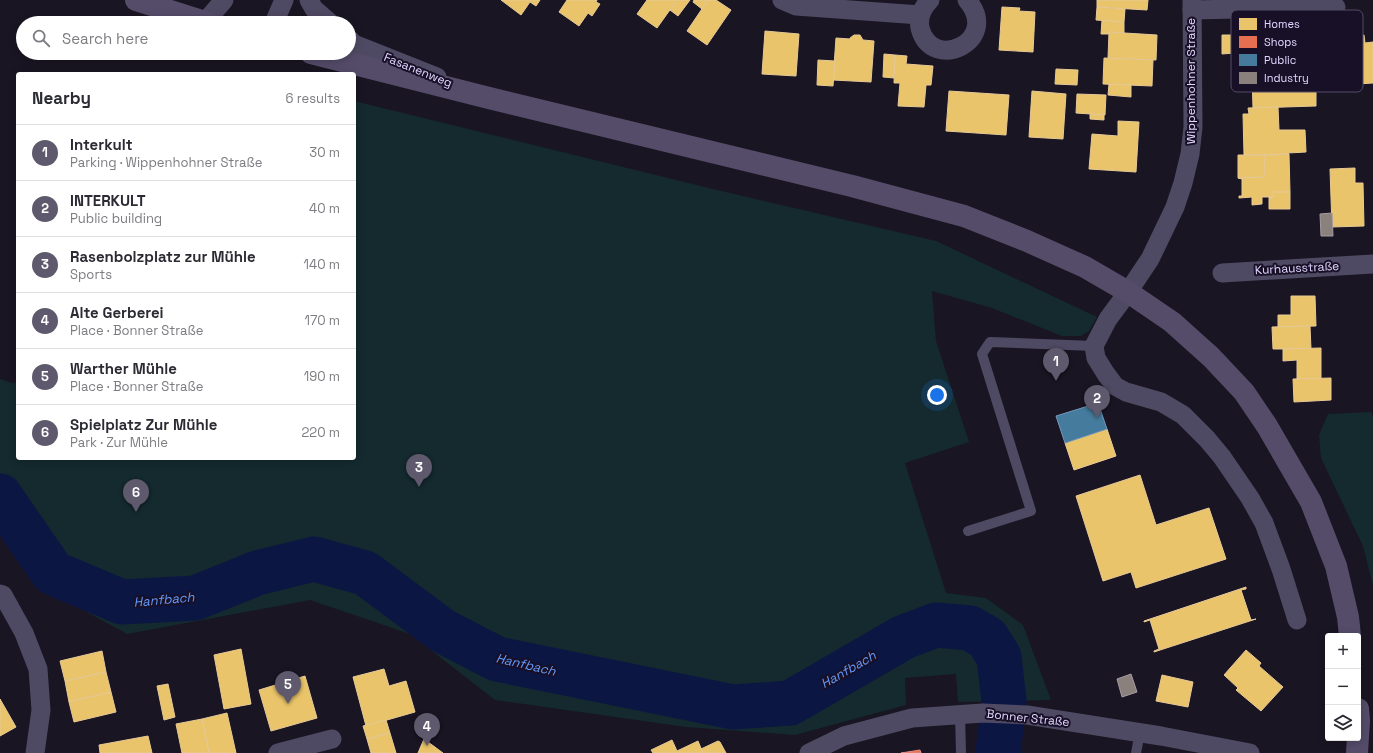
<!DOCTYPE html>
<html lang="en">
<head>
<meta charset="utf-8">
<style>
  :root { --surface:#fff; --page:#f7f7f7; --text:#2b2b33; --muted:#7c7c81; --line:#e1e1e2; --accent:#5e596c }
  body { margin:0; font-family:"Space Grotesk",sans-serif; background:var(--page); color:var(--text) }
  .controls { position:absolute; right:12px; bottom:12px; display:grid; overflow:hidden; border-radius:4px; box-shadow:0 2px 10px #0003 }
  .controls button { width:36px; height:36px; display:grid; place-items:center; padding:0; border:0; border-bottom:1px solid var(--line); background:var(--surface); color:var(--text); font:20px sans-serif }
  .you { position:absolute; left:937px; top:395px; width:14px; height:14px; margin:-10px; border:3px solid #fff; border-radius:50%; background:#1a73e8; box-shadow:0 0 0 6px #1a73e833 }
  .badge { display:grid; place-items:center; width:26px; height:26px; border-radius:50%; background:var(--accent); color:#fff; font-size:13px; font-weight:700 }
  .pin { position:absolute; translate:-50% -33px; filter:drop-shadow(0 1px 2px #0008) }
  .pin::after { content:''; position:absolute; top:21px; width:14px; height:12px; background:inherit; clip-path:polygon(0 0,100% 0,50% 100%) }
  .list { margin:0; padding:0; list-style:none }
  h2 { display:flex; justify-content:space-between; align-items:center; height:52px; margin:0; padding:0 16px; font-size:17px }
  h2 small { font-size:13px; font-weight:400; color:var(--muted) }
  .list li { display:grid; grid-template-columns:26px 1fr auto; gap:12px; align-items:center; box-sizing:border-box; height:56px; padding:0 16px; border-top:1px solid var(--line) }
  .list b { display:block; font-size:15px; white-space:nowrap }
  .list p { margin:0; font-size:13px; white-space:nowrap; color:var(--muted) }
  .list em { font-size:13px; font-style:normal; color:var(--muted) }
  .icon { flex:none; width:22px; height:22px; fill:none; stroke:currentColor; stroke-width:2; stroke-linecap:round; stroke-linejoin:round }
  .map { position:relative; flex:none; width:1373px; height:753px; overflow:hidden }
  .search { position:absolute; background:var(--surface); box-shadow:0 2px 10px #0003; left:16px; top:16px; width:340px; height:44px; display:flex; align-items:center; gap:10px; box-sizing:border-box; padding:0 14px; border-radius:22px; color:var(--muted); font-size:15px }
  .panel { position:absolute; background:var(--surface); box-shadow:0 2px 10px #0003; left:16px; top:72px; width:340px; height:388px; border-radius:4px }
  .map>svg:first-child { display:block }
  .green { fill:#142a2f }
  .homes { fill:#e9c46a; stroke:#e7c997 }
  .shops { fill:#e76f51; stroke:#e68e85 }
  .public { fill:#457b9d; stroke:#7496ba }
  .industry { fill:#8a817c; stroke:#a49aa3 }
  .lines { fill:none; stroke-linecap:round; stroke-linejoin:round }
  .river { stroke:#0b1643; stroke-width:45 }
  .service { stroke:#4f4a63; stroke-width:10 }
  .minor { stroke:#4f4a63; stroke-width:19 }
  .secondary { stroke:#544c69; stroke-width:22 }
  .labels { text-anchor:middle; stroke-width:4; stroke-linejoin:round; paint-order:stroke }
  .street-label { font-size:12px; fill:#e2d6ff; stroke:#181027 }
  .water-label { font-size:13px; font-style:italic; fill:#649cff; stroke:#181027 }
  .key { fill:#181027; stroke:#554b68; stroke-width:1 }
  .key-label { font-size:11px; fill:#e2d6ff }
</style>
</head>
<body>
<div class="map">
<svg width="1373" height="753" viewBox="0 0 1373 753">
  <rect width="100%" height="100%" fill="#191522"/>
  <g class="green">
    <polygon points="354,101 713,189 936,241 1097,317 1089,331 1081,336 1062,336 992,308 932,291 936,341 969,442 905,463 946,593 986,598 1023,625 1051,700 958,702 956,674 905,678 906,705 795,735 686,727 495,700 410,634 310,600 127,634 43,588 0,534 0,379 12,383 18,383 18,458 354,458"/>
    <polygon points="1371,412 1373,417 1373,586 1363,546 1321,458 1319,435 1328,414"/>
  </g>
  <g class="homes">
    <polygon points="501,0 540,0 536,6 530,2 521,15"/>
    <polygon points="567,0 597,0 596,2 600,4 592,16 588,13 579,26 559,12"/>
    <polygon points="647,0 677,0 657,28 637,14"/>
    <polygon points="677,0 690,0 678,16 670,10"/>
    <polygon points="694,0 708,0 702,9 693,2"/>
    <polygon points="708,0 716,0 731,10 707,45 687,31"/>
    <polygon points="1097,0 1148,0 1147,10 1097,7"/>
    <polygon points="1002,7 1020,8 1019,11 1035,12 1033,52 999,50"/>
    <polygon points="1097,7 1125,9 1124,22 1096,20"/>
    <polygon points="1102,20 1124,22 1124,33 1109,32 1109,34 1101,34"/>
    <polygon points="765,31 799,34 796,76 762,74"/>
    <polygon points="1109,32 1157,35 1156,60 1108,58"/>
    <polygon points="854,35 860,35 863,40 874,41 871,82 833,80 836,38 850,39 850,38"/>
    <polygon points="1222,35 1234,35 1234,53 1222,54"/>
    <polygon points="1345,35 1364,35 1365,43 1373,42 1373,83 1357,84 1356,68 1344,69"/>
    <polygon points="1283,44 1284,80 1316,79 1316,106 1253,108 1251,45"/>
    <polygon points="884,54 895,55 894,78 883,77"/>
    <polygon points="895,55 907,56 906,64 933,66 931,85 926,85 924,107 898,106 900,83 894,83"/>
    <polygon points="1104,58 1153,60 1152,86 1103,84"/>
    <polygon points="818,60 835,61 833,86 817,85"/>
    <polygon points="1056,69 1078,70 1077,85 1055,84"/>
    <polygon points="1109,84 1131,85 1131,97 1108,95"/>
    <polygon points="949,91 1009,95 1006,135 946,131"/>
    <polygon points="1032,91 1066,94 1063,139 1029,137"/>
    <polygon points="1077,94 1106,95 1105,115 1076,113"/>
    <polygon points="1278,107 1279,130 1305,130 1306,152 1288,153 1289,154 1244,155 1243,114 1249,114 1248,108"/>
    <polygon points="1090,114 1104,115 1104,120 1090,119"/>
    <polygon points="1118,121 1139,122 1136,172 1089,169 1092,134 1118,136"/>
    <polygon points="1289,154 1290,192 1273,192 1274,197 1262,197 1262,204 1252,205 1252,197 1239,198 1239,196 1242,196 1242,179 1238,178 1264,177 1265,155"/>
    <polygon points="1238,155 1265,155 1264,177 1238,178"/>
    <polygon points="1355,168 1355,183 1363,183 1364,226 1332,227 1330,169"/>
    <polygon points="1273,192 1290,192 1290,209 1269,209 1269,197 1274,197"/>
    <polygon points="1291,296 1315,296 1316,326 1278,327 1278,315 1291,315"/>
    <polygon points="1310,326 1311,349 1273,349 1272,327"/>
    <polygon points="1321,348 1321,379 1297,379 1297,360 1283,361 1283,349"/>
    <polygon points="1331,378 1331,400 1294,402 1293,379"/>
    <polygon points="1107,429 1116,456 1074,470 1065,443"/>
    <polygon points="1140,475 1156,525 1209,508 1226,559 1136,588 1131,572 1103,581 1076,496"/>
    <polygon points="1246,587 1246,589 1241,590 1251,620 1256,619 1154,652 1154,651 1159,649 1150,620 1144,622 1144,621"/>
    <polygon points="241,649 251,704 224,709 214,655"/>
    <polygon points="1246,650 1261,663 1259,666 1283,687 1261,711 1236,690 1238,688 1224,675"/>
    <polygon points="102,651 106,672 65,681 60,661"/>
    <polygon points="384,669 389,686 406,681 415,712 366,726 353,677"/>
    <polygon points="106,672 111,692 69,702 65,681"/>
    <polygon points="1162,675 1193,682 1188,707 1156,701"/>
    <polygon points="305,676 317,718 271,731 259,690"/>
    <polygon points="168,684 175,717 164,720 157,686"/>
    <polygon points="111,692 116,712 74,722 69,702"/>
    <polygon points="0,699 16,727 0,736"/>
    <polygon points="227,713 236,753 209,753 202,719"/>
    <polygon points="202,719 209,753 182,753 176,724"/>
    <polygon points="386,720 390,733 367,739 363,726"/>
    <polygon points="390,733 396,753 371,753 367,739"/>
    <polygon points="148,736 152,753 100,753 99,745"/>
    <polygon points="424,739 443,753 418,753"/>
    <polygon points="672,740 677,751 698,741 703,753 653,753 651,750"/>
    <polygon points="718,741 720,742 726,753 703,753 701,749"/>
  </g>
  <polygon class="shops" points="920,750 921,753 901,753"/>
  <polygon class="public" points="1098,403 1107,429 1065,443 1056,416"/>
  <g class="industry">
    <polygon points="1332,213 1333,236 1321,236 1320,214"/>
    <polygon points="1131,674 1137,692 1122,697 1117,679"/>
  </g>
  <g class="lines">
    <polyline class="river" points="0,496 53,573 122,602 195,598 257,573 314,559 365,573 443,631 497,659 733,707 790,703 904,637 936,625 970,628 987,638 999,657 1004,701 998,753"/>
    <g class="service">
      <polyline points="968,531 1031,511 982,354 990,342 1094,346"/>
      <polyline points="960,714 961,753"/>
      <polyline points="1136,753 1140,732"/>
    </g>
    <g class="minor">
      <polyline points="309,0 314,9 330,23"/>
      <polyline points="782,0 796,6 920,15"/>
      <path d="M930,0C922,8 918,17 920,28C932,74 1002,40 967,0"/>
      <polyline points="1192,0 1193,127 1190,154 1183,183 1175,207 1150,259 1128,292 1108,319 1094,346 1096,358 1106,374 1115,386 1126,392 1161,402 1183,415 1207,439 1222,457 1250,498 1264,523 1281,569 1297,620"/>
      <polyline points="1192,10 1336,7"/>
      <polyline points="205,22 224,0"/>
      <polyline points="274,23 284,0"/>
      <polyline points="349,39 354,44 437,77"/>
      <polyline points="1222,273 1373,264"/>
      <polyline points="0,594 3,595 24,633 38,669 41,710 35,753"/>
      <polyline points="278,753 332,739"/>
      <polyline points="809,753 844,736 912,718 983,713 1027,715 1161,736 1250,753"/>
    </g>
    <g class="secondary">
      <polyline points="136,0 208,23"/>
      <polyline points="311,53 489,98 852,186 964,216 1027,241 1085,267 1128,292 1172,322 1211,357 1244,392 1267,426 1311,502 1336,566 1348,617 1350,636"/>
      <polyline points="1357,753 1359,721 1358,709"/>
    </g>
  </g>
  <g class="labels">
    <g class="street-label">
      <text transform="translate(418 70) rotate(22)" y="4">Fasanenweg</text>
      <text transform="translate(1191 81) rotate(-90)" y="4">Wippenhohner Straße</text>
      <text transform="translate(1297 268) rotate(-3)" y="4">Kurhausstraße</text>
      <text transform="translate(1028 718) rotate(6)" y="4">Bonner Straße</text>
    </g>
    <g class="water-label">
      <text transform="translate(164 599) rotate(-5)" y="5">Hanfbach</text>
      <text transform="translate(526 664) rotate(13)" y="5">Hanfbach</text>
      <text transform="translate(848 669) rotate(-30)" y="5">Hanfbach</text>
    </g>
  </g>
  <rect x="1231" y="10" width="132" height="82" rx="6" class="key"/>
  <rect x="1239" y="18" width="18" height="12" fill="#e9c46a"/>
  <rect x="1239" y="36" width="18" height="12" fill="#e76f51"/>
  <rect x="1239" y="54" width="18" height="12" fill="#457b9d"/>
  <rect x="1239" y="72" width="18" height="12" fill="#8a817c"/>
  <g class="key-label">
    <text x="1264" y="28">Homes</text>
    <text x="1264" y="46">Shops</text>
    <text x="1264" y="64">Public</text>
    <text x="1264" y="82">Industry</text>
  </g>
</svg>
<div class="controls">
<button>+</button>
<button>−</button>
<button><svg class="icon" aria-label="layers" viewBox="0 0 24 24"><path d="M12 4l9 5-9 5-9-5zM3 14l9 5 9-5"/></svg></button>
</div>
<div class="you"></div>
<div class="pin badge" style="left:1056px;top:381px">1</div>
<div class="pin badge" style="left:1097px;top:418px">2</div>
<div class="pin badge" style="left:419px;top:487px">3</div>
<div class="pin badge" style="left:427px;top:746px">4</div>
<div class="pin badge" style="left:288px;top:704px">5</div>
<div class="pin badge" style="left:136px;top:512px">6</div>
<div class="search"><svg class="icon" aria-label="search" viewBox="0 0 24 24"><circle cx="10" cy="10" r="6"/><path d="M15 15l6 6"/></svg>Search here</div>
<section class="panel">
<h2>Nearby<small>6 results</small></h2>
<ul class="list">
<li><span class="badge">1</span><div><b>Interkult</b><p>Parking · Wippenhohner Straße</p></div><em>30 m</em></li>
<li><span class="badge">2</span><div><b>INTERKULT</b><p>Public building</p></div><em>40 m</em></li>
<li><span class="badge">3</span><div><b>Rasenbolzplatz zur Mühle</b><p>Sports</p></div><em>140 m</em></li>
<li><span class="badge">4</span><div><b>Alte Gerberei</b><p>Place · Bonner Straße</p></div><em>170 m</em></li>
<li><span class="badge">5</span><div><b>Warther Mühle</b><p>Place · Bonner Straße</p></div><em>190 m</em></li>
<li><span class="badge">6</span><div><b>Spielplatz Zur Mühle</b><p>Park · Zur Mühle</p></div><em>220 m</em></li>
</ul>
</section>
</div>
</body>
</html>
